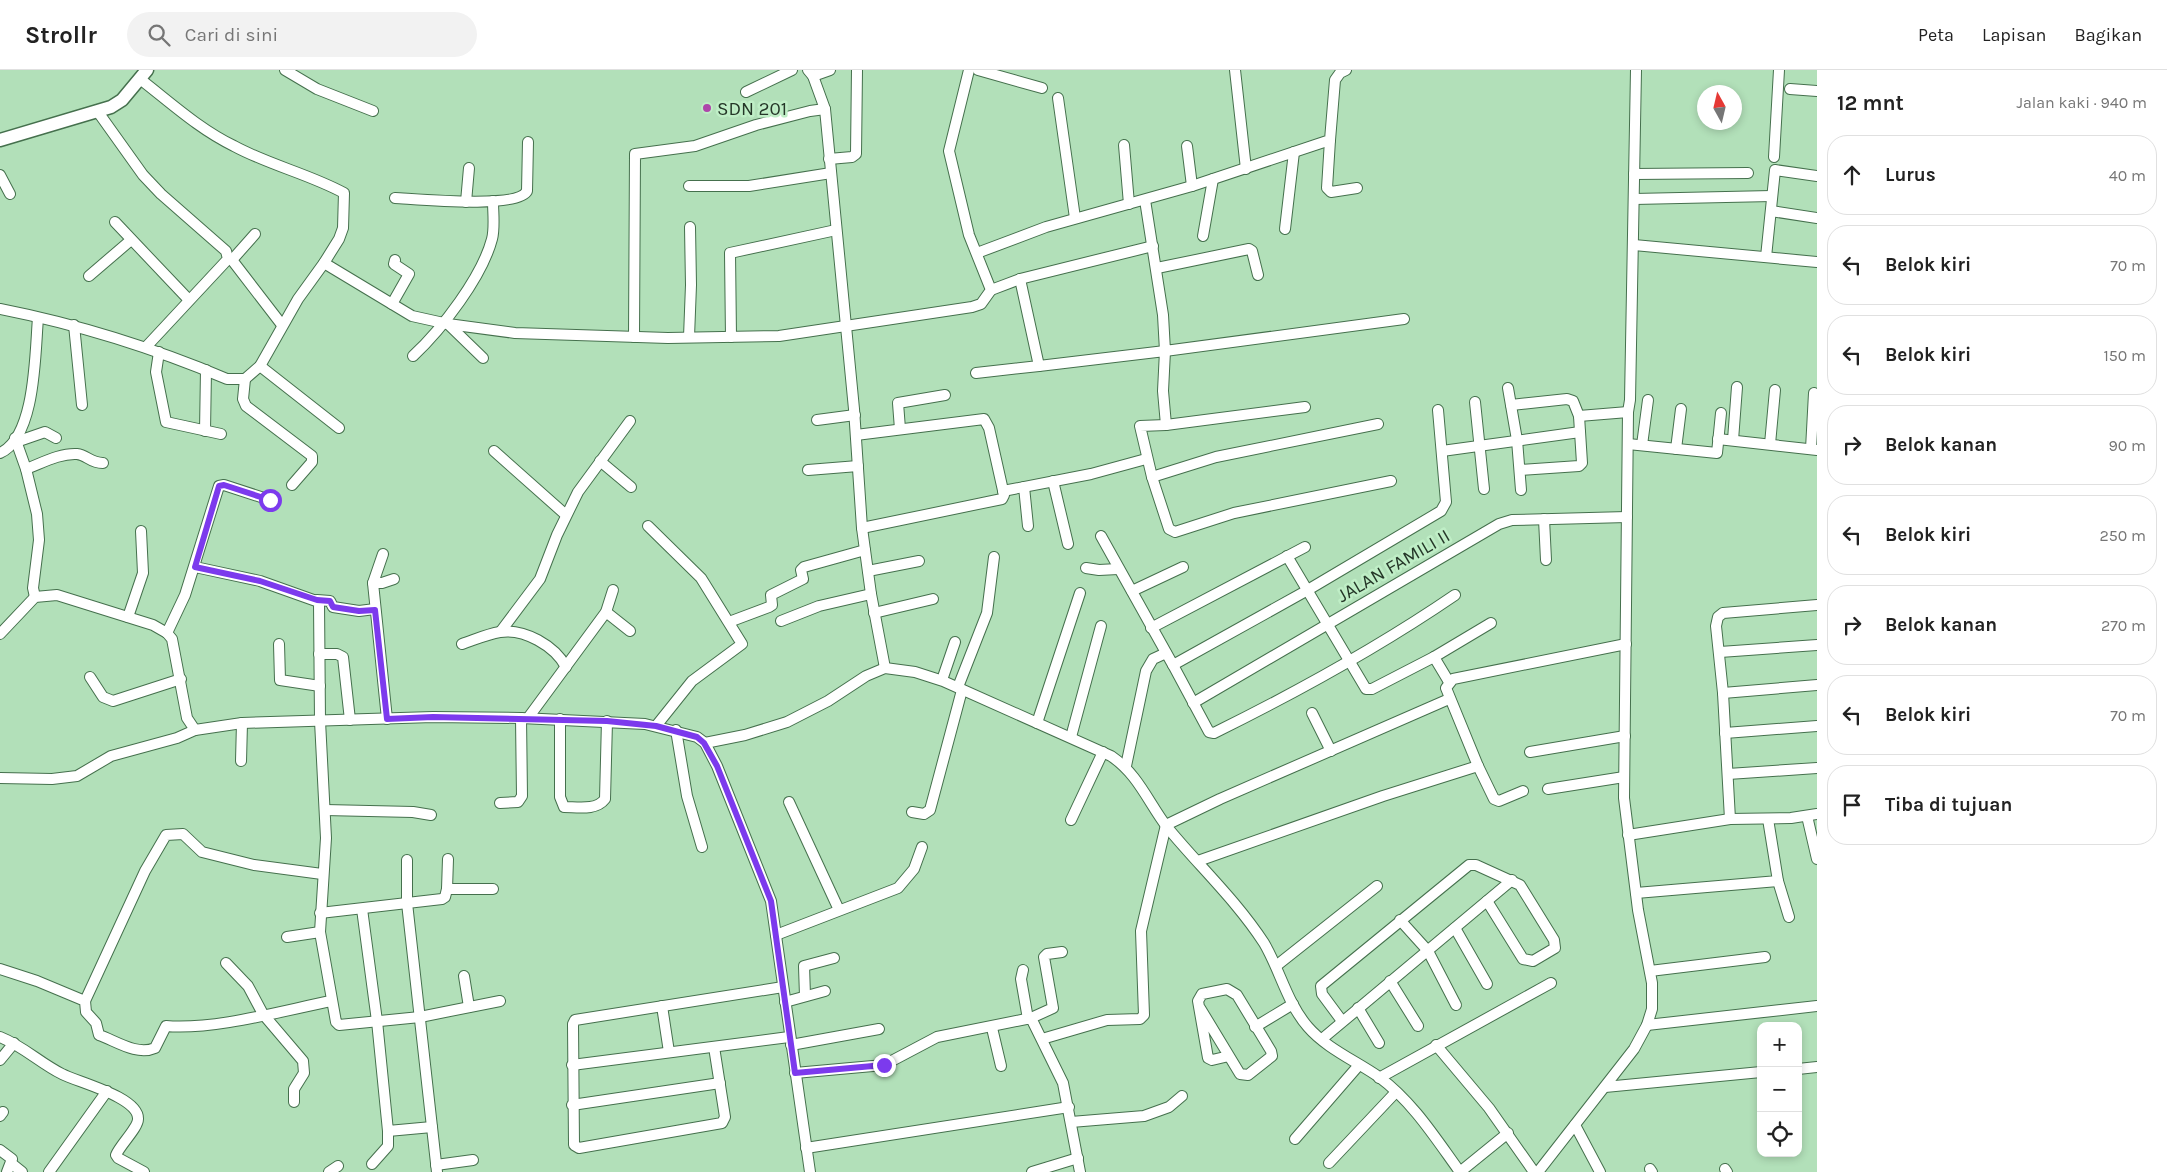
<!DOCTYPE html>
<html lang="id">
<head>
<meta charset="utf-8">
<style>
  :root { --surface:#fff; --page:#f2f2f2; --text:#222; --muted:#767676; --line:#e0e0e0 }
  body { margin:0; font-family:Karla,sans-serif; background:var(--page); color:var(--text) }
  .controls { position:absolute; right:15px; bottom:15px; display:grid; overflow:hidden; border-radius:10px; box-shadow:0 2px 8px #0003 }
  .controls button { width:45px; height:45px; display:grid; place-items:center; padding:0; border:0; border-bottom:1px solid var(--line); background:var(--surface); color:var(--text); font:25px sans-serif }
  .compass { position:absolute; left:1697px; top:15px; width:45px; height:45px; border-radius:50%; background:var(--surface); box-shadow:0 2px 8px #0003; rotate:352deg }
  .stop { position:absolute; width:15px; height:15px; margin:-11px; border:4px solid #7c3aed; border-radius:50%; background:#fff }
  .stop.end { background:#7c3aed; border-color:#fff; box-shadow:0 1px 5px #0008 }
  .list { margin:0; padding:0; list-style:none }
  h2 { display:flex; justify-content:space-between; align-items:center; height:65px; margin:0; padding:0 20px; font-size:21px }
  h2 small { font-size:16px; font-weight:400; color:var(--muted) }
  .list li { display:grid; grid-template-columns:32px 1fr auto; gap:15px; align-items:center; box-sizing:border-box; height:80px; margin:0 10px 10px; padding:0 10px; border:1px solid var(--line); border-radius:20px }
  .list b { display:block; font-size:19px; white-space:nowrap }
  .list em { font-size:16px; font-style:normal; color:var(--muted) }
  .icon { flex:none; width:28px; height:28px; fill:none; stroke:currentColor; stroke-width:2; stroke-linecap:round; stroke-linejoin:round }
  .map { position:relative; flex:none; width:1817px; height:1102px; overflow:hidden }
  header { display:flex; align-items:center; gap:30px; box-sizing:border-box; height:70px; padding:0 25px; background:var(--surface); border-bottom:1px solid var(--line) }
  header strong { font-size:24px }
  nav { display:flex; gap:28px; margin-inline-start:auto; font-size:18px }
  .search { width:350px; height:45px; background:var(--page); display:flex; align-items:center; gap:12px; box-sizing:border-box; padding:0 18px; border-radius:28px; color:var(--muted); font-size:19px }
  main { display:flex }
  aside { flex:1; background:var(--surface) }
  .map>svg:first-child { display:block }
  .lines { fill:none; stroke-linecap:round; stroke-linejoin:round }
  .minor-casing { stroke:#45704d; stroke-width:12 }
  .tertiary-casing { stroke:#45704d; stroke-width:15 }
  .minor { stroke:#fff; stroke-width:10 }
  .tertiary { stroke:#fff; stroke-width:12 }
  .route { stroke:#7c3aed; stroke-width:6 }
  .poi-dot { fill:#ae46aa; stroke:#bfeec6; stroke-width:2 }
  .labels { text-anchor:middle; stroke-width:5; stroke-linejoin:round; paint-order:stroke }
  .poi-label { font-size:19px; fill:#253728; stroke:#bfeec6; text-anchor:start }
  .street-label { font-size:19px; fill:#253728; stroke:#bfeec6 }
</style>
</head>
<body>
<header>
<strong>Strollr</strong>
<div class="search"><svg class="icon" aria-label="search" viewBox="0 0 24 24"><circle cx="10" cy="10" r="6"/><path d="M15 15l6 6"/></svg>Cari di sini</div>
<nav><a>Peta</a><a>Lapisan</a><a>Bagikan</a></nav>
</header>
<main>
<div class="map">
<svg width="1817" height="1102" viewBox="0 0 1817 1102">
  <rect width="100%" height="100%" fill="#b2e0b9"/>
  <g class="lines">
    <defs>
      <g id="minor">
        <polyline points="285,0 317,19 373,41"/>
        <polyline points="808,0 813,6 825,39 854,339 862,458 871,524 885,598"/>
        <polyline points="978,0 1042,18"/>
        <polyline points="1235,0 1246,99"/>
        <polyline points="813,6 830,0"/>
        <polyline points="1790,19 1817,21"/>
        <polyline points="746,22 792,0"/>
        <polyline points="1058,28 1075,148"/>
        <polyline points="98,42 143,105 161,124 226,181 228,189 146,277"/>
        <polyline points="1330,70 1327,118 1331,122 1357,118"/>
        <polyline points="1124,75 1129,134"/>
        <polyline points="1187,76 1192,116"/>
        <polyline points="1774,87 1779,0"/>
        <polyline points="829,89 852,87 856,84 857,0"/>
        <polyline points="1634,104 1748,103"/>
        <polyline points="0,105 10,124"/>
        <polyline points="689,116 749,116 831,103"/>
        <path d="M395,128C416,129 518,139 527,121L528,72"/>
        <polyline points="1634,129 1772,126"/>
        <polyline points="1145,130 1163,245 1165,281 1404,249"/>
        <polyline points="466,132 469,98"/>
        <polyline points="1771,141 1817,148"/>
        <polyline points="115,152 189,230"/>
        <polyline points="1285,159 1294,82"/>
        <polyline points="1203,166 1213,109"/>
        <polyline points="1634,175 1817,192"/>
        <polyline points="977,183 1046,157 1192,116 1330,70 1335,10 1340,3 1346,0"/>
        <polyline points="1766,187 1775,100 1817,106"/>
        <polyline points="228,189 232,190 282,255"/>
        <polyline points="232,190 255,164"/>
        <polyline points="324,193 412,246 448,254 515,263 668,268 779,266 972,237 981,234 991,220 969,165 949,81 969,0"/>
        <polyline points="1157,198 1249,179 1252,181 1258,205"/>
        <polyline points="89,206 131,170"/>
        <polyline points="991,220 1020,209 1153,176"/>
        <polyline points="392,234 409,204 394,194 395,190"/>
        <path d="M0,239C81,255 151,277 227,309H245L260,296L298,229L324,193L339,169L343,158L344,123C309,104 269,95 234,76C199,59 171,33 140,9"/>
        <polyline points="448,254 483,288"/>
        <polyline points="74,255 82,335"/>
        <polyline points="634,267 635,84 695,76 756,55 810,41 825,39"/>
        <polyline points="689,267 691,215 690,157"/>
        <polyline points="731,267 730,183 836,160"/>
        <polyline points="159,282 156,302 166,352 221,364"/>
        <path d="M413,286C442,259 482,207 492,169C495,158 493,143 493,131"/>
        <polyline points="260,296 339,358"/>
        <polyline points="1039,296 1165,281 1163,321 1166,355"/>
        <polyline points="976,303 1039,296 1020,209"/>
        <polyline points="245,309 243,329 246,336 312,386 312,392 292,415"/>
        <polyline points="1508,318 1517,370 1521,420"/>
        <polyline points="1475,332 1484,419"/>
        <polyline points="1511,335 1567,329 1573,331 1579,346 1582,393 1579,396 1520,400"/>
        <polyline points="1305,337 1166,355 1140,356 1152,407 1216,387 1378,354"/>
        <polyline points="1579,346 1628,342"/>
        <polyline points="817,350 855,345"/>
        <polyline points="900,359 898,333 945,325"/>
        <polyline points="205,361 206,300"/>
        <polyline points="856,365 984,349 989,358 1004,425 1002,429 862,458"/>
        <polyline points="15,368 26,399 37,444 39,470 33,518 35,527"/>
        <polyline points="1718,369 1817,380"/>
        <polyline points="1733,370 1737,317"/>
        <polyline points="16,372 45,362 56,368"/>
        <polyline points="1628,374 1717,383 1721,343"/>
        <polyline points="1770,374 1775,320"/>
        <polyline points="1642,375 1648,330"/>
        <polyline points="1676,379 1681,339"/>
        <polyline points="1811,379 1814,323"/>
        <polyline points="494,381 566,445"/>
        <polyline points="1442,381 1580,362"/>
        <path d="M0,383C36,367 35,282 38,248"/>
        <polyline points="600,391 631,417"/>
        <path d="M26,399C42,393 60,383 77,384C87,385 90,393 103,393"/>
        <polyline points="808,400 858,396"/>
        <polyline points="1152,407 1169,459 1175,462 1234,443 1391,411"/>
        <polyline points="1053,411 1068,474"/>
        <polyline points="1024,417 1028,456"/>
        <polyline points="1003,421 1091,404 1146,389"/>
        <polyline points="1544,449 1546,490"/>
        <polyline points="648,456 701,508 742,574 692,611 656,656"/>
        <polyline points="1101,466 1173,595 1306,521 1441,441 1446,432 1438,340"/>
        <polyline points="383,484 373,513 387,649"/>
        <polyline points="1287,486 1366,619 1372,619 1434,587 1491,553"/>
        <polyline points="195,497 260,511 319,532 320,651 326,768 320,862 336,952 339,955 420,947 500,931"/>
        <polyline points="1086,498 1099,500 1118,499"/>
        <polyline points="868,501 919,491"/>
        <polyline points="373,513 382,513 394,509"/>
        <polyline points="1132,521 1183,497"/>
        <polyline points="317,530 330,531 333,537 359,541 375,539"/>
        <polyline points="606,542 630,561"/>
        <polyline points="874,543 933,529"/>
        <polyline points="128,547 143,503 141,461"/>
        <polyline points="781,551 819,536 871,524"/>
        <polyline points="729,552 769,537 772,535 771,525 803,509 801,500 804,497 865,480"/>
        <polyline points="1151,558 1305,477"/>
        <polyline points="501,561 540,509 557,465 578,422 630,351"/>
        <polyline points="167,563 185,525 219,416 224,415 270,430"/>
        <polyline points="0,564 35,527 57,525 153,555 167,563 172,569 187,648 195,660 242,653 433,647 521,648 645,654 697,667 705,673 717,696 771,831 810,1102"/>
        <polyline points="279,574 280,610 320,616"/>
        <path d="M462,574C474,570 487,564 500,562C524,558 555,576 566,597"/>
        <polyline points="1720,582 1817,575"/>
        <polyline points="319,584 337,584 343,587 350,650"/>
        <polyline points="1434,587 1449,612"/>
        <path d="M1173,595L1209,662L1214,663C1297,622 1379,577 1455,525"/>
        <polyline points="90,607 103,627 113,631 181,609"/>
        <polyline points="942,610 955,572"/>
        <polyline points="958,617 987,543 994,487"/>
        <polyline points="1723,623 1817,615"/>
        <polyline points="1193,633 1499,454 1512,450 1627,447"/>
        <polyline points="1312,643 1331,681"/>
        <polyline points="528,648 606,542 613,520"/>
        <path d="M560,649V727L564,737C577,737 596,741 605,729L607,651"/>
        <polyline points="1037,653 1080,523"/>
        <polyline points="676,660 687,726 702,777"/>
        <polyline points="1725,663 1817,656"/>
        <polyline points="1071,667 1101,556"/>
        <path d="M705,673L745,665L787,652L828,631L866,606L885,598L915,602L943,611L1111,686C1138,704 1148,732 1167,757C1199,796 1236,830 1264,873C1280,900 1287,933 1308,957C1326,978 1356,991 1379,1007C1413,1032 1436,1069 1460,1102"/>
        <polyline points="1530,682 1625,666"/>
        <polyline points="241,691 242,653"/>
        <polyline points="1126,696 1146,601 1153,589 1166,583"/>
        <polyline points="1478,696 1494,729 1499,731 1523,721"/>
        <polyline points="1728,704 1817,698"/>
        <polyline points="0,708 52,709 77,706 111,686 177,668 195,660"/>
        <polyline points="1548,719 1624,707"/>
        <polyline points="789,732 839,840"/>
        <polyline points="500,733 518,732 522,726 521,648"/>
        <polyline points="325,740 413,742 431,745"/>
        <polyline points="912,742 924,744 930,740 962,620"/>
        <polyline points="1807,746 1817,789"/>
        <polyline points="1730,749 1723,623 1716,556 1718,547 1723,543 1817,535"/>
        <polyline points="1071,750 1103,682"/>
        <polyline points="1628,765 1730,749 1791,748 1817,744"/>
        <polyline points="407,790 407,833 437,1102"/>
        <polyline points="1198,791 1383,726 1478,696 1446,618 1453,609 1626,574"/>
        <polyline points="1778,811 1789,847"/>
        <polyline points="447,819 493,819"/>
        <polyline points="1636,823 1778,811 1768,749"/>
        <polyline points="362,839 377,951 388,1061 432,1057"/>
        <polyline points="320,843 442,829 445,827 447,819 448,789"/>
        <polyline points="1400,850 1428,881 1456,935"/>
        <polyline points="1455,858 1487,914"/>
        <polyline points="776,865 898,818 914,799 922,777"/>
        <polyline points="287,867 320,862"/>
        <polyline points="226,893 248,916 263,944 303,991 304,1003 294,1019 294,1032"/>
        <polyline points="1276,896 1377,816"/>
        <path d="M0,899L37,911L85,931L86,942L96,953L99,965C116,971 137,986 155,978L166,956C215,960 281,941 331,931"/>
        <polyline points="1023,900 1021,909 1028,949"/>
        <polyline points="1650,901 1765,887"/>
        <polyline points="464,906 469,937"/>
        <polyline points="1390,911 1418,956"/>
        <polyline points="805,926 804,896 834,888"/>
        <polyline points="85,931 145,801 166,765 183,764 202,782 254,795 322,804"/>
        <polyline points="785,932 825,921"/>
        <polyline points="662,936 669,982"/>
        <polyline points="1200,938 1240,1004 1248,1005 1272,986 1271,981 1237,925 1227,919 1202,924 1198,931 1208,988 1212,990 1229,986"/>
        <polyline points="1358,938 1379,973"/>
        <polyline points="1031,948 1053,938 1044,887 1047,884 1062,882"/>
        <polyline points="1342,951 1322,924 1321,916 1469,795 1476,795 1520,815 1554,870 1555,878 1533,891 1523,889 1487,831"/>
        <polyline points="1647,955 1817,936"/>
        <polyline points="1255,957 1293,934"/>
        <polyline points="992,958 1001,996"/>
        <path d="M0,967C23,976 40,993 62,1004C77,1012 139,1027 138,1049C138,1058 120,1075 116,1085L118,1088L144,1102"/>
        <polyline points="1042,969 1107,950 1140,949 1144,945 1141,861 1166,755 1220,729 1449,629"/>
        <polyline points="1322,969 1512,810"/>
        <polyline points="791,975 879,959"/>
        <polyline points="1436,975 1489,1038 1534,1102"/>
        <polyline points="714,977 725,1047 722,1053 579,1078 574,1075 573,954 575,950 783,917"/>
        <polyline points="0,990 14,973"/>
        <polyline points="572,995 789,967"/>
        <polyline points="1798,999 1817,997"/>
        <polyline points="795,1003 884,995 937,967 1031,948 1063,1013 1080,1102"/>
        <polyline points="1379,1008 1551,913"/>
        <polyline points="1605,1017 1761,1002"/>
        <polyline points="572,1035 720,1013"/>
        <polyline points="0,1046 3,1042"/>
        <polyline points="1071,1052 1144,1046 1169,1037 1182,1026"/>
        <polyline points="1575,1055 1600,1102"/>
        <polyline points="1295,1069 1359,995"/>
        <polyline points="806,1078 1069,1037"/>
        <polyline points="0,1080 12,1089 7,1102"/>
        <polyline points="1329,1093 1396,1022"/>
        <polyline points="12,1094 22,1102"/>
        <polyline points="372,1094 388,1076 388,1061"/>
        <polyline points="436,1095 473,1090"/>
        <polyline points="1650,1099 1652,1102"/>
        <polyline points="1725,1099 1727,1102"/>
        <polyline points="49,1102 107,1021"/>
        <polyline points="329,1102 338,1096"/>
        <polyline points="1032,1102 1078,1088"/>
        <polyline points="1460,1102 1508,1063"/>
        <polyline points="1538,1102 1634,979 1647,955 1652,939 1652,913 1638,840 1624,728 1628,342 1630,330 1636,0"/>
      </g>
      <polyline id="tertiary" points="0,70 111,37 122,30 147,0"/>
    </defs>
    <use href="#minor" class="minor-casing"/>
    <use href="#tertiary" class="tertiary-casing"/>
    <use href="#minor" class="minor"/>
    <use href="#tertiary" class="tertiary"/>
  </g>
  <g class="lines">
    <polyline class="route" points="270,430 224,415 219,416 195,497 260,511 317,530 330,531 333,537 359,541 375,540 387,649 433,647 607,651 656,656 697,667 704,673 717,696 771,831 795,1003 884,995"/>
  </g>
  <circle class="poi-dot" cx="707" cy="38" r="5"/>
  <g class="labels">
    <g class="poi-label">
      <text x="717" y="45">SDN 201</text>
    </g>
    <g class="street-label">
      <text transform="translate(1393 495) rotate(-30)" y="7">JALAN FAMILI II</text>
    </g>
  </g>
</svg>
<div class="controls">
<button>+</button>
<button>−</button>
<button><svg class="icon" aria-label="locate" viewBox="0 0 24 24"><circle cx="12" cy="12" r="6"/><path d="M12 2v4M12 18v4M2 12h4M18 12h4"/></svg></button>
</div>
<svg class="compass" viewBox="-18 -18 36 36"><path d="M0-13l5 13h-10z" fill="#e53935"/><path d="M0 13l5-13h-10z" fill="#767676"/></svg>
<div class="stop" style="left:270px;top:430px"></div>
<div class="stop end" style="left:884px;top:995px"></div>
</div>
<aside>
<h2>12 mnt<small>Jalan kaki · 940 m</small></h2>
<ul class="list">
<li><svg class="icon" aria-label="ahead" viewBox="0 0 24 24"><path d="M12 20V5M6 11l6-6 6 6"/></svg><div><b>Lurus</b></div><em>40 m</em></li>
<li><svg class="icon" aria-label="left" viewBox="0 0 24 24"><path d="M17 20v-9H6M10 6l-5 5 5 5"/></svg><div><b>Belok kiri</b></div><em>70 m</em></li>
<li><svg class="icon" aria-label="left" viewBox="0 0 24 24"><path d="M17 20v-9H6M10 6l-5 5 5 5"/></svg><div><b>Belok kiri</b></div><em>150 m</em></li>
<li><svg class="icon" aria-label="right" viewBox="0 0 24 24"><path d="M7 20v-9h11M14 6l5 5-5 5"/></svg><div><b>Belok kanan</b></div><em>90 m</em></li>
<li><svg class="icon" aria-label="left" viewBox="0 0 24 24"><path d="M17 20v-9H6M10 6l-5 5 5 5"/></svg><div><b>Belok kiri</b></div><em>250 m</em></li>
<li><svg class="icon" aria-label="right" viewBox="0 0 24 24"><path d="M7 20v-9h11M14 6l5 5-5 5"/></svg><div><b>Belok kanan</b></div><em>270 m</em></li>
<li><svg class="icon" aria-label="left" viewBox="0 0 24 24"><path d="M17 20v-9H6M10 6l-5 5 5 5"/></svg><div><b>Belok kiri</b></div><em>70 m</em></li>
<li><svg class="icon" aria-label="arrive" viewBox="0 0 24 24"><path d="M6 21V4h12l-3 4 3 4H6"/></svg><div><b>Tiba di tujuan</b></div></li>
</ul>
</aside>
</main>
</body>
</html>
